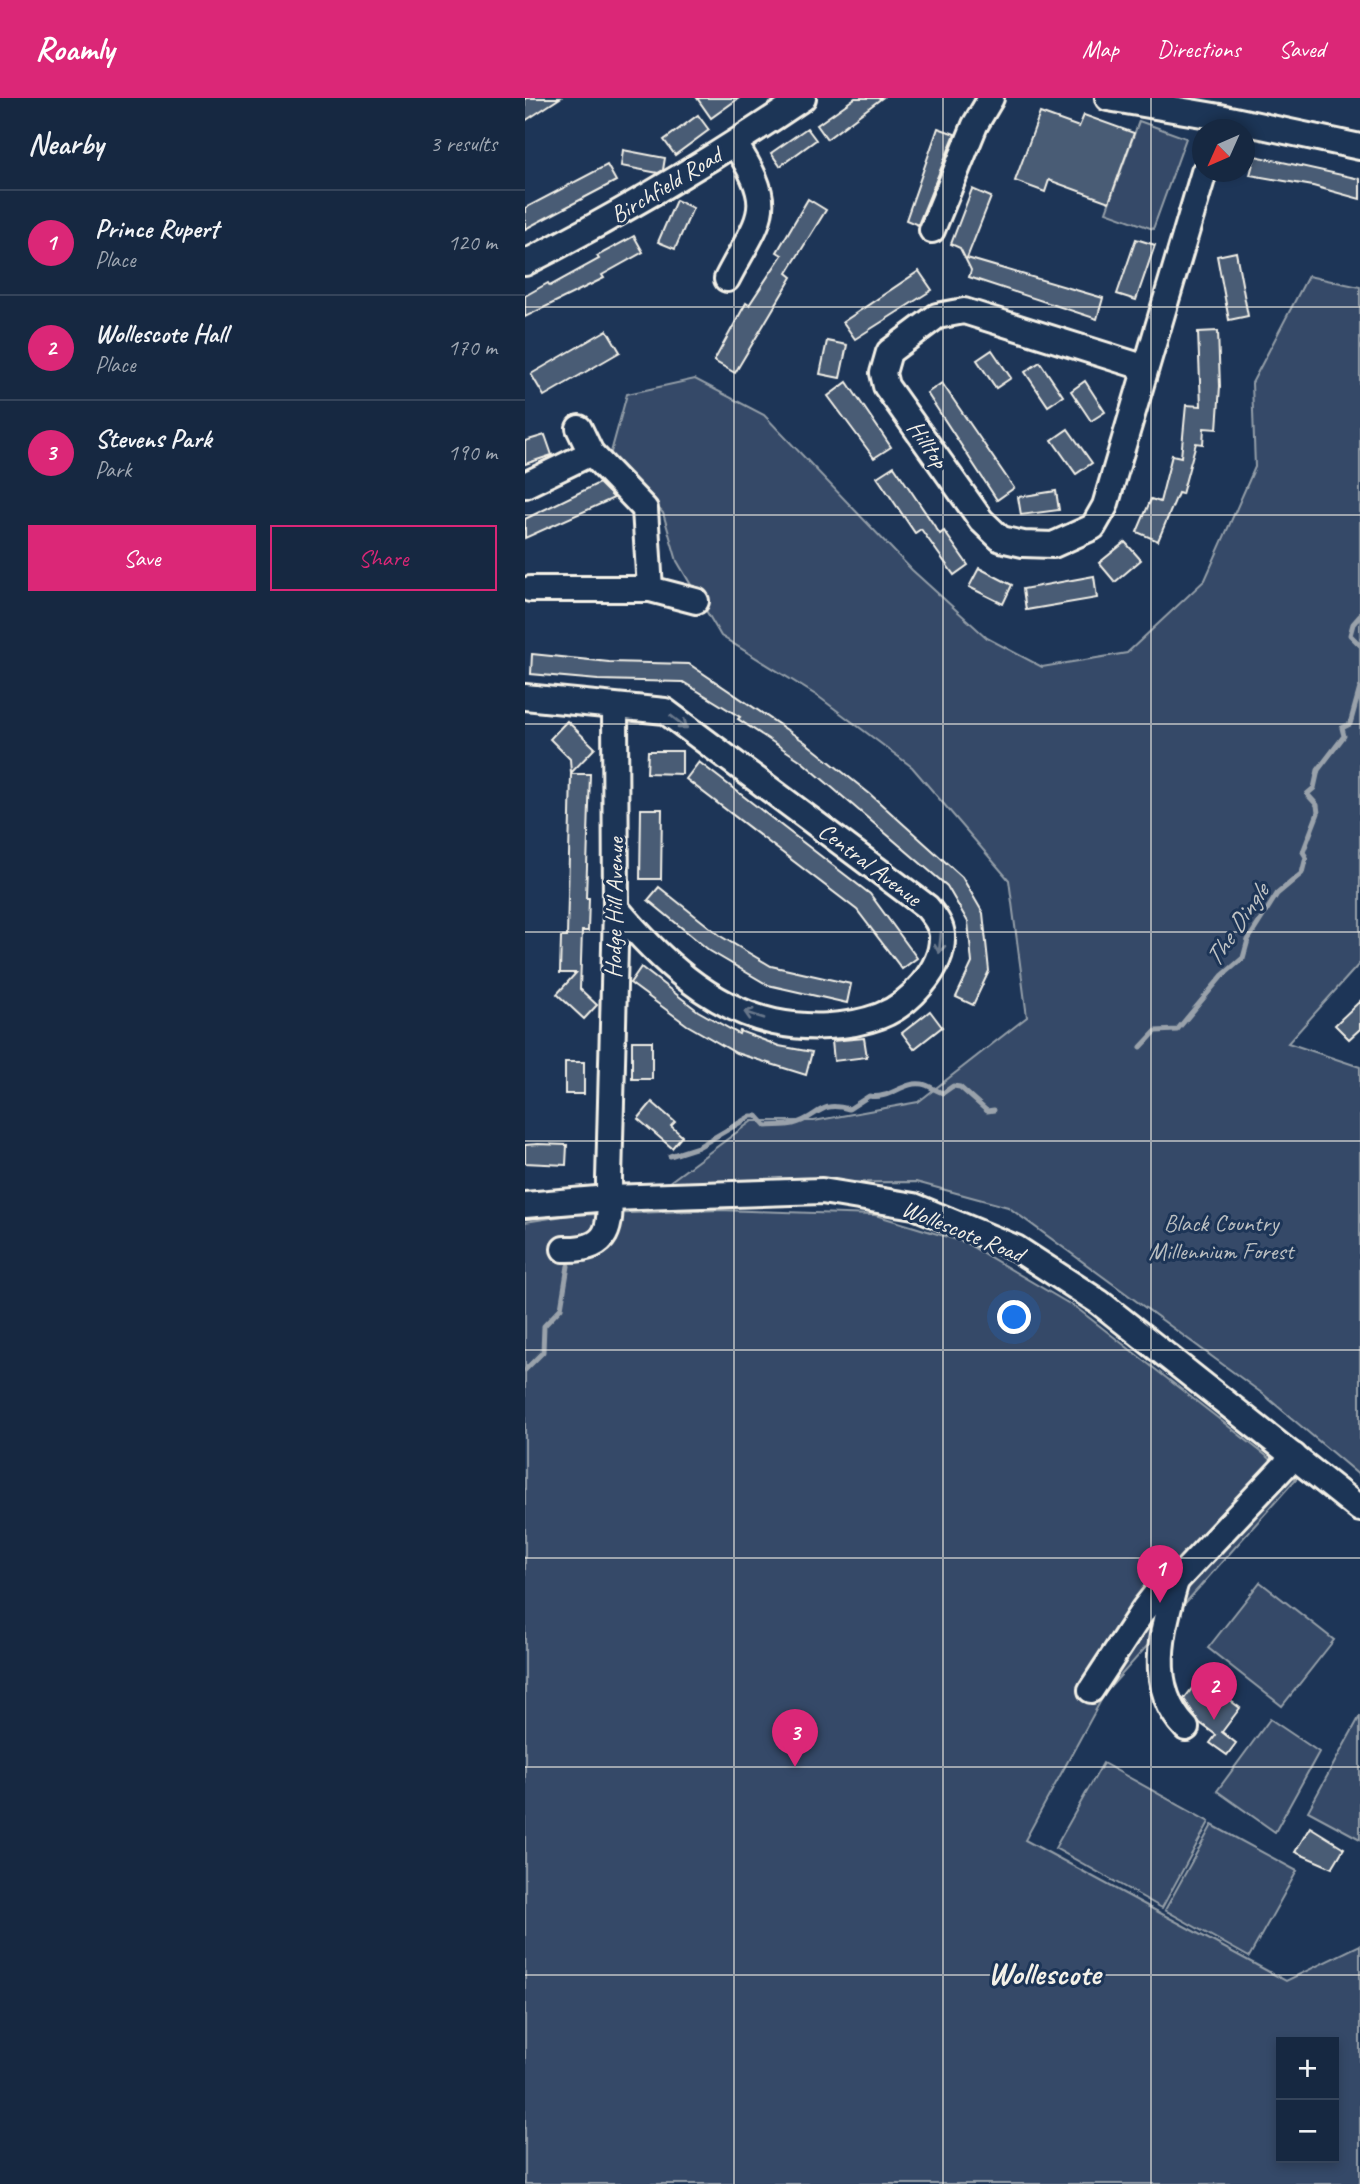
<!DOCTYPE html>
<html lang="en">
<head>
<meta charset="utf-8">
<style>
  :root { --surface:#162841; --page:#1f3048; --text:#f1f3f6; --muted:#9ea6b1; --line:#35445a; --accent:#db2777 }
  body { margin:0; font-family:Caveat,sans-serif; background:var(--page); color:var(--text) }
  .controls { position:absolute; right:21px; bottom:21px; display:grid; overflow:hidden; border-radius:0px; box-shadow:0 4px 10px #0003 }
  .controls button { width:63px; height:63px; display:grid; place-items:center; padding:0; border:0; border-bottom:2px solid var(--line); background:var(--surface); color:var(--text); font:35px sans-serif }
  .compass { position:absolute; left:667px; top:21px; width:63px; height:63px; border-radius:50%; background:var(--surface); box-shadow:0 4px 10px #0003; rotate:225deg }
  .you { position:absolute; left:490px; top:1220px; width:24px; height:24px; margin:-18px; border:5px solid #fff; border-radius:50%; background:#1a73e8; box-shadow:0 0 0 10px #1a73e833 }
  .badge { display:grid; place-items:center; width:46px; height:46px; border-radius:50%; background:var(--accent); color:#fff; font-size:23px; font-weight:700 }
  .pin { position:absolute; translate:-50% -58px; filter:drop-shadow(0 2px 4px #0008) }
  .pin::after { content:''; position:absolute; top:37px; width:24px; height:21px; background:inherit; clip-path:polygon(0 0,100% 0,50% 100%) }
  .list { margin:0; padding:0; list-style:none }
  h2 { display:flex; justify-content:space-between; align-items:center; height:91px; margin:0; padding:0 28px; font-size:30px }
  h2 small { font-size:23px; font-weight:400; color:var(--muted) }
  .list li { display:grid; grid-template-columns:46px 1fr auto; gap:21px; align-items:center; box-sizing:border-box; height:105px; padding:0 28px; border-top:2px solid var(--line) }
  .list b { display:block; font-size:26px; white-space:nowrap }
  .list p { margin:0; font-size:23px; white-space:nowrap; color:var(--muted) }
  .list em { font-size:23px; font-style:normal; color:var(--muted) }
  .actions { display:flex; gap:14px; padding:21px 28px }
  .actions a { flex:1; padding:16px 0; border:2px solid var(--accent); border-radius:0px; text-align:center; font-size:24px; color:var(--accent) }
  .actions .main { background:var(--accent); color:#fff }
  .map { position:relative; flex:none; width:835px; height:2086px; overflow:hidden }
  header { display:flex; align-items:center; gap:42px; box-sizing:border-box; height:98px; padding:0 35px; background:var(--accent); color:#fff }
  header strong { font-size:33px }
  nav { display:flex; gap:38px; margin-inline-start:auto; font-size:24px }
  main { display:flex }
  aside { flex:1; background:var(--surface) }
  .map>svg:first-child { display:block }
  .green { fill:#354a67; stroke:#949ea8; stroke-width:2; fill-rule:evenodd }
  .lines { fill:none; stroke-linecap:round; stroke-linejoin:round }
  .stream { stroke:#9aa2ab; stroke-width:5 }
  .building { fill:#485b74; stroke:#f4f1e8; stroke-width:2 }
  .minor-casing { stroke:#f4f1e8; stroke-width:30 }
  .minor { stroke:#1d3557; stroke-width:24 }
  .oneway { stroke:#68778a }
  .grid { fill:none; stroke:#f4f1e8; stroke-width:2; stroke-opacity:0.55 }
  .labels { text-anchor:middle; stroke-width:6; stroke-linejoin:round; paint-order:stroke }
  .street-label { font-size:24px; fill:#f4f1e8; stroke:#1d3557 }
  .park-label { font-size:24px; fill:#bbbfc1; stroke:#1d3557 }
  .water-label { font-size:26px; font-style:italic; fill:#c0c3c4; stroke:#1d3557 }
  .district-label { font-size:32px; font-weight:bold; fill:#f4f1e8; stroke:#1d3557 }
</style>
</head>
<body>
<header>
<strong>Roamly</strong>
<nav><a>Map</a><a>Directions</a><a>Saved</a></nav>
</header>
<main>
<aside>
<h2>Nearby<small>3 results</small></h2>
<ul class="list">
<li><span class="badge">1</span><div><b>Prince Rupert</b><p>Place</p></div><em>120 m</em></li>
<li><span class="badge">2</span><div><b>Wollescote Hall</b><p>Place</p></div><em>170 m</em></li>
<li><span class="badge">3</span><div><b>Stevens Park</b><p>Park</p></div><em>190 m</em></li>
</ul>
<div class="actions"><a class="main">Save</a><a>Share</a></div>
</aside>
<div class="map">
<svg width="835" height="2086" viewBox="0 0 835 2086">
  <rect width="100%" height="100%" fill="#1d3557"/>
  <filter id="ink" filterUnits="userSpaceOnUse"><feTurbulence type="fractalNoise" baseFrequency=".0143" numOctaves="2"/><feDisplacementMap in="SourceGraphic" scale="14" xChannelSelector="R" yChannelSelector="G"/><feConvolveMatrix kernelMatrix="1 2 1 2 8 2 1 2 1" color-interpolation-filters="sRGB"/></filter>
  <g filter="url(#ink)">
    <g class="green">
      <polygon points="614,23 661,40 628,131 581,114"/>
      <polygon points="783,178 835,189 835,865 763,945 835,969 835,1378 738,1296 483,1109 391,1084 143,1085 227,1023 289,1023 393,1004 502,919 484,782 387,669 294,599 196,538 152,463 138,415 85,358 102,296 170,281 239,317 387,472 462,540 517,569 602,555 680,482 730,369 727,285"/>
      <path d="M195,1112L350,1117L439,1144L553,1211L771,1381L580,1595L500,1742L761,1883L835,1847V2086H0V1124L45,1117ZM756,1944H809V2060H756Z"/>
      <polygon points="735,1484 809,1542 757,1608 683,1550"/>
      <polygon points="835,1618 835,1741 783,1713"/>
      <polygon points="745,1621 794,1654 750,1734 692,1693"/>
      <polygon points="578,1665 684,1724 637,1810 530,1750"/>
      <polygon points="687,1727 772,1773 724,1859 640,1812"/>
    </g>
    <g class="lines">
      <g class="stream">
        <polyline points="835,518 828,526 825,537 835,547"/>
        <polyline points="616,949 631,933 652,932 697,878 718,860 723,842 752,796 777,775 781,759 778,754 793,715 792,707 782,696 789,690 793,672 819,638 817,630 825,626 835,590"/>
        <path d="M145,1058L173,1049L226,1018H232L241,1028C249,1027 260,1028 268,1026C294,1020 293,1002 324,1011L344,998C365,1002 378,983 397,986C404,987 411,993 418,995L428,988L435,989L462,1013L469,1012"/>
        <polyline points="0,1272 18,1254 19,1228 36,1210 43,1168"/>
      </g>
    </g>
    <g class="building">
      <polygon points="0,0 35,0 0,23"/>
      <polygon points="172,0 214,0 186,20"/>
      <polygon points="330,0 357,0 302,41 292,27"/>
      <polygon points="515,15 554,29 559,17 609,35 584,104 524,82 520,94 490,83"/>
      <polygon points="173,17 184,32 150,57 139,42"/>
      <polygon points="282,30 291,42 255,68 246,55"/>
      <polygon points="413,30 430,36 393,127 381,122"/>
      <polygon points="98,52 140,60 138,72 133,75 96,68"/>
      <polygon points="730,58 835,81 835,101 788,88 725,77"/>
      <polygon points="82,67 91,83 0,131 0,110"/>
      <polygon points="447,91 466,99 442,160 578,200 572,221 444,179 446,172 435,150 426,146"/>
      <polygon points="283,101 301,112 262,175 267,179 210,275 189,263 221,205 224,207 257,157 252,154"/>
      <polygon points="151,102 168,110 150,151 133,144"/>
      <polygon points="109,138 118,154 77,177 79,180 0,219 0,198 23,185 25,188 74,161 72,158"/>
      <polygon points="611,141 630,147 611,202 592,196"/>
      <polygon points="711,154 723,218 704,222 692,158"/>
      <polygon points="394,173 407,192 330,241 318,224"/>
      <polygon points="82,232 95,254 19,298 6,276"/>
      <polygon points="693,233 695,288 692,331 679,330 678,346 671,345 657,396 653,395 633,443 612,434 626,401 635,404 647,357 656,359 661,307 676,308 673,234"/>
      <polygon points="302,243 322,247 315,280 295,276"/>
      <polygon points="467,252 486,280 471,290 452,262"/>
      <polygon points="515,264 538,298 523,308 500,274"/>
      <polygon points="560,283 580,314 566,323 546,293"/>
      <polygon points="322,284 366,349 349,360 303,298"/>
      <polygon points="417,285 489,390 472,402 402,295"/>
      <polygon points="543,331 567,365 551,376 527,342"/>
      <polygon points="20,337 27,357 0,366 0,343"/>
      <polygon points="369,368 415,436 419,433 443,467 429,477 396,431 390,435 352,379"/>
      <polygon points="74,385 89,400 0,440 0,421"/>
      <polygon points="531,393 534,412 496,417 493,399"/>
      <polygon points="600,444 616,462 590,484 574,465"/>
      <polygon points="454,470 487,487 478,506 444,489"/>
      <polygon points="569,478 572,500 501,512 498,491"/>
      <polygon points="7,556 84,564 164,566 280,644 345,696 437,779 458,815 464,873 448,907 431,899 447,865 443,824 422,788 275,662 213,621 215,619 158,584 73,582 6,576"/>
      <polygon points="42,623 70,650 46,675 45,661 25,641"/>
      <polygon points="123,653 157,653 157,676 122,675"/>
      <polygon points="174,664 345,796 392,860 377,871 332,812 161,681"/>
      <polygon points="46,676 65,676 61,800 64,800 63,833 57,833 55,891 72,907 59,921 32,896 51,875 35,875 36,839 42,839"/>
      <polygon points="116,711 137,711 136,781 115,781"/>
      <polygon points="134,789 197,839 246,868 326,886 322,905 243,887 185,853 123,802"/>
      <polygon points="116,869 173,913 214,936 215,933 254,948 287,954 281,977 211,955 162,927 105,885"/>
      <polygon points="835,903 835,931 824,941 810,927"/>
      <polygon points="405,913 417,929 389,951 377,935"/>
      <polygon points="339,940 342,959 309,963 307,943"/>
      <rect x="107" y="943" width="20" height="38"/>
      <rect x="40" y="964" width="19" height="32"/>
      <polygon points="127,1004 150,1024 146,1028 157,1038 147,1050 113,1021"/>
      <polygon points="13,1046 42,1047 41,1067 0,1065 0,1047"/>
      <polygon points="675,1580 715,1610 697,1634 711,1645 702,1657 685,1645 691,1637 675,1625 659,1601"/>
      <polygon points="785,1729 819,1750 807,1770 770,1754"/>
    </g>
    <g class="lines">
      <defs>
        <g id="minor">
          <polyline points="583,0 695,19 835,49"/>
          <polyline points="407,132 450,27 466,0"/>
          <path d="M0,165C96,116 188,61 278,0"/>
          <path d="M202,181C235,117 253,113 210,46"/>
          <polyline points="621,270 439,213 412,218 364,254 358,275 361,288 456,422 476,441 498,446 528,447 568,429 580,408 679,74"/>
          <polyline points="54,330 66,355 120,411 125,491 171,503"/>
          <polyline points="0,387 66,355"/>
          <polyline points="5,491 125,491"/>
          <path d="M0,599L140,613L402,809C409,818 416,826 417,837C419,870 384,907 355,918C323,930 282,931 249,924C184,909 133,860 91,810"/>
          <polyline points="0,1107 84,1100 297,1093 389,1108 491,1150 574,1204 835,1411"/>
          <path d="M39,1151C93,1153 84,1120 84,1081L91,810L90,610"/>
          <path d="M651,1483C637,1532 621,1589 661,1630"/>
          <polyline points="566,1592 619,1511 630,1497 651,1483 769,1358"/>
        </g>
      </defs>
      <use href="#minor" class="minor-casing"/>
      <use href="#minor" class="minor"/>
    </g>
    <defs><path id="oneway-shaft" d="M-6 0H5M1.5-3L5.5 0L1.5 3" fill="none" stroke-width="1.6" stroke-linecap="round" stroke-linejoin="round" transform="scale(1.75)"/></defs>
    <g class="oneway">
      <use href="#oneway-shaft" transform="translate(154 624) rotate(37)"/>
      <use href="#oneway-shaft" transform="translate(415 845) rotate(96)"/>
      <use href="#oneway-shaft" transform="translate(229 917) rotate(-162)"/>
    </g>
  </g>
  <path class="grid" d="M209,0V2086M418,0V2086M626,0V2086M0,209H835M0,417H835M0,626H835M0,834H835M0,1043H835M0,1252H835M0,1460H835M0,1669H835M0,1877H835"/>
  <g class="labels">
    <g class="street-label">
      <text transform="translate(141 87) rotate(-31)" y="8">Birchfield Road</text>
      <text transform="translate(403 346) rotate(55)" y="8">Hilltop</text>
      <text transform="translate(345 766) rotate(37)" y="8">Central Avenue</text>
      <text transform="translate(89 810) rotate(-89)" y="8">Hodge Hill Avenue</text>
      <text transform="translate(438 1133) rotate(22)" y="8">Wollescote Road</text>
    </g>
    <g class="park-label">
      <text x="696" y="1133">Black Country<tspan x="696" dy="28">Millennium Forest</tspan></text>
    </g>
    <g class="water-label">
      <text transform="translate(711 827) rotate(-56)" y="9">The Dingle</text>
    </g>
    <g class="district-label">
      <text x="519" y="1886">Wollescote</text>
    </g>
  </g>
</svg>
<div class="controls">
<button>+</button>
<button>−</button>
</div>
<svg class="compass" viewBox="-18 -18 36 36"><path d="M0-13l5 13h-10z" fill="#e53935"/><path d="M0 13l5-13h-10z" fill="#9ea6b1"/></svg>
<div class="you"></div>
<div class="pin badge" style="left:635px;top:1505px">1</div>
<div class="pin badge" style="left:689px;top:1622px">2</div>
<div class="pin badge" style="left:270px;top:1669px">3</div>
</div>
</main>
</body>
</html>
